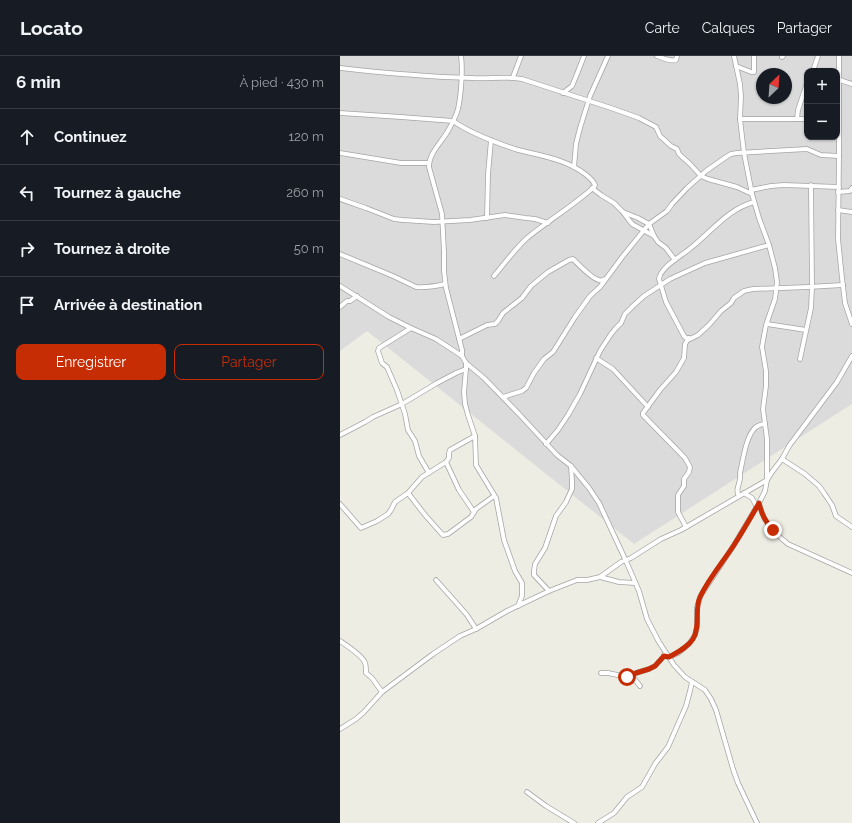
<!DOCTYPE html>
<html lang="fr">
<head>
<meta charset="utf-8">
<style>
  :root { --surface:#171b24; --page:#20242c; --text:#f1f3f6; --muted:#9ea1a6; --line:#363941; --accent:#c62d05 }
  body { margin:0; font-family:Raleway,sans-serif; background:var(--page); color:var(--text) }
  .controls { position:absolute; right:12px; top:12px; display:grid; overflow:hidden; border-radius:8px; box-shadow:0 1px 3px #0004 }
  .controls button { width:36px; height:36px; display:grid; place-items:center; padding:0; border:0; border-bottom:1px solid var(--line); background:var(--surface); color:var(--text); font:20px sans-serif }
  .compass { position:absolute; left:416px; top:12px; width:36px; height:36px; border-radius:50%; background:var(--surface); box-shadow:0 1px 3px #0004; rotate:25deg }
  .stop { position:absolute; width:12px; height:12px; margin:-9px; border:3px solid #c62d05; border-radius:50%; background:#fff }
  .stop.end { background:#c62d05; border-color:#fff; box-shadow:0 1px 4px #0008 }
  .list { margin:0; padding:0; list-style:none }
  h2 { display:flex; justify-content:space-between; align-items:center; height:52px; margin:0; padding:0 16px; font-size:17px }
  h2 small { font-size:13px; font-weight:400; color:var(--muted) }
  .list li { display:grid; grid-template-columns:26px 1fr auto; gap:12px; align-items:center; box-sizing:border-box; height:56px; padding:0 16px; border-top:1px solid var(--line) }
  .list b { display:block; font-size:15px; white-space:nowrap }
  .list em { font-size:13px; font-style:normal; color:var(--muted) }
  .actions { display:flex; gap:8px; padding:12px 16px }
  .actions a { flex:1; padding:9px 0; border:1px solid var(--accent); border-radius:8px; text-align:center; font-size:14px; color:var(--accent) }
  .actions .main { background:var(--accent); color:#fff }
  .icon { flex:none; width:22px; height:22px; fill:none; stroke:currentColor; stroke-width:2; stroke-linecap:round; stroke-linejoin:round }
  .map { position:relative; flex:none; width:512px; height:767px; overflow:hidden }
  header { display:flex; align-items:center; gap:24px; box-sizing:border-box; height:56px; padding:0 20px; background:var(--surface); border-bottom:1px solid var(--line) }
  header strong { font-size:19px }
  nav { display:flex; gap:22px; margin-inline-start:auto; font-size:14px }
  main { display:flex }
  aside { flex:1; background:var(--surface) }
  .map>svg:first-child { display:block }
  .residential { fill:#dcdbdb; fill-rule:evenodd }
  .lines { fill:none; stroke-linecap:round; stroke-linejoin:round }
  .minor-casing { stroke:#a5a5a5; stroke-width:5.5 }
  .minor { stroke:#fff; stroke-width:4 }
  .route { stroke:#c62d05; stroke-width:5 }
</style>
</head>
<body>
<header>
<strong>Locato</strong>
<nav><a>Carte</a><a>Calques</a><a>Partager</a></nav>
</header>
<main>
<aside>
<h2>6 min<small>À pied · 430 m</small></h2>
<ul class="list">
<li><svg class="icon" aria-label="ahead" viewBox="0 0 24 24"><path d="M12 20V5M6 11l6-6 6 6"/></svg><div><b>Continuez</b></div><em>120 m</em></li>
<li><svg class="icon" aria-label="left" viewBox="0 0 24 24"><path d="M17 20v-9H6M10 6l-5 5 5 5"/></svg><div><b>Tournez à gauche</b></div><em>260 m</em></li>
<li><svg class="icon" aria-label="right" viewBox="0 0 24 24"><path d="M7 20v-9h11M14 6l5 5-5 5"/></svg><div><b>Tournez à droite</b></div><em>50 m</em></li>
<li><svg class="icon" aria-label="arrive" viewBox="0 0 24 24"><path d="M6 21V4h12l-3 4 3 4H6"/></svg><div><b>Arrivée à destination</b></div></li>
</ul>
<div class="actions"><a class="main">Enregistrer</a><a>Partager</a></div>
</aside>
<div class="map">
<svg width="512" height="767" viewBox="0 0 512 767">
  <rect width="100%" height="100%" fill="#eeede4"/>
  <path class="residential" d="M0,0H512V348L294,488L27,275L0,295ZM467,15H497V81H467ZM422,18H446V42H422Z"/>
  <g class="lines">
    <defs>
      <g id="minor">
        <path d="M121,0C123,13 121,40 118,53C116,60 113,66 109,73C103,85 89,96 89,111L102,158L104,196V215L106,232L122,294V300L126,307L144,322L179,358L217,399L231,410L249,432L259,447L286,505L299,535L307,563L319,586L334,609L345,621L365,634L371,643L376,654L393,713L398,727L417,767"/>
        <path d="M317,0C323,2 330,6 336,4L337,0"/>
        <polyline points="499,0 499,100 498,183 502,222 505,247 512,268"/>
        <polyline points="442,1 443,0"/>
        <polyline points="396,10 411,16 414,16 414,0"/>
        <path d="M0,12C44,17 88,21 132,22C149,23 165,20 182,23L271,52L299,62L316,71L320,80L331,90L337,93L339,98L350,108L361,120L368,123L397,131L412,138"/>
        <polyline points="472,15 474,12 478,0"/>
        <polyline points="173,21 181,0"/>
        <polyline points="497,23 512,28"/>
        <polyline points="223,37 232,30 237,18 244,0"/>
        <path d="M0,57L61,61L113,65C129,76 157,87 175,93C200,100 224,102 245,118C249,121 253,124 255,129L254,131C233,150 209,164 187,182C175,193 165,207 154,220"/>
        <polyline points="400,63 463,63 467,64"/>
        <polyline points="457,63 458,54 467,27"/>
        <polyline points="0,97 61,107 89,107"/>
        <polyline points="234,111 236,88 240,72 250,40 268,0"/>
        <polyline points="252,132 261,139 274,147 283,156 292,168 314,180 318,186 326,192 335,204"/>
        <polyline points="411,134 431,130 444,129 499,131"/>
        <polyline points="498,136 510,135 512,132"/>
        <polyline points="0,143 26,152 54,163 63,164 94,166 130,164 165,159 186,162 195,163 208,167"/>
        <path d="M414,146C388,153 372,175 352,191C343,199 320,211 319,223L326,246L344,280L346,282L350,283L358,279L369,269L381,255L391,247L394,242L404,235L413,233L468,231L503,229"/>
        <polyline points="498,154 512,156"/>
        <polyline points="283,156 298,162 309,168 314,180"/>
        <polyline points="147,162 148,118 149,107 151,84"/>
        <path d="M0,198L53,220L76,231C86,232 96,230 105,228"/>
        <polyline points="0,230 49,261 71,272 96,283 122,300"/>
        <polyline points="0,251 7,245 10,245 17,240"/>
        <polyline points="427,268 466,274"/>
        <polyline points="71,272 39,292 38,295 42,307 47,311 57,334 65,358 68,374 75,385 79,400 89,417"/>
        <path d="M119,283L147,269L155,268L158,265L163,257L182,242L191,230L208,216L229,204L233,203C238,208 252,223 259,224C260,225 264,224 265,223"/>
        <polyline points="256,302 273,313 308,351"/>
        <polyline points="460,303 471,252 472,231 471,129"/>
        <polyline points="126,307 126,313 124,336 125,348 128,359 135,380 136,409 156,442 164,484 175,515 182,527 182,540 178,550"/>
        <polyline points="163,341 182,335 186,332 194,317 204,303 213,296 235,261 250,240 260,231 283,200 309,168 327,155 332,148 347,132 366,115 386,101 391,98 397,97 467,93 481,99 499,100"/>
        <polyline points="0,379 25,366 33,361 62,348 97,327 116,317 126,313"/>
        <polyline points="206,388 218,374 228,359 240,338 260,295 271,278 276,272 281,267 285,258 293,250 304,240 330,223 365,207 429,189"/>
        <polyline points="442,403 465,418 479,430 484,437 492,449 496,460 512,471"/>
        <polyline points="106,406 119,434 134,456"/>
        <polyline points="68,437 85,459 101,477 103,479 108,478 131,461 136,453 154,440"/>
        <polyline points="404,437 412,442 417,451"/>
        <path d="M399,440C394,432 402,427 400,417C403,404 406,379 416,371C419,369 422,368 425,368"/>
        <path d="M419,447C420,451 421,455 423,459C427,470 439,481 448,488L512,517"/>
        <polyline points="0,448 21,472 37,465 48,458 51,454 55,446 68,437 82,421 106,406 109,402 109,397 110,394 135,380"/>
        <polyline points="346,471 338,456 338,439 344,430 344,423 349,416 350,411 345,402 303,359 303,357 320,334 336,316 344,302 345,288 349,282"/>
        <polyline points="260,521 279,526 295,527"/>
        <polyline points="96,524 120,551 127,559 136,573"/>
        <polyline points="209,535 194,519 194,515 195,508 205,492 216,460 226,446 232,433 232,425 231,410"/>
        <path d="M0,585C6,589 23,600 25,607C26,609 26,614 26,617L32,622L42,636"/>
        <polyline points="324,600 329,601 338,597 349,588 355,579 357,570 357,551 361,539 394,489 419,447 425,435 427,424 427,383 423,353 426,330 426,315 422,291 423,285 426,269 435,243 437,226 435,212 429,189 419,162 412,138 404,97 400,63 401,40 400,28 394,0"/>
        <polyline points="261,617 268,617 287,621 296,617 309,613 315,610 324,600 324,599"/>
        <polyline points="293,618 293,621 300,630"/>
        <polyline points="0,673 16,663 24,656 42,636 93,598 120,580 136,573 167,555 209,535 237,524 247,524 260,521 281,506 291,502 321,483 341,474 427,424 432,416 442,403 449,390 497,326 512,300"/>
        <polyline points="187,736 206,750 234,767"/>
        <polyline points="258,767 274,757 287,741 302,731 315,708 328,691 346,650 350,635 352,626"/>
      </g>
    </defs>
    <use href="#minor" class="minor-casing"/>
    <use href="#minor" class="minor"/>
  </g>
  <g class="lines">
    <path class="route" d="M287,621L296,617L309,613L315,610L324,600L329,601C338,596 348,591 353,583C361,570 354,554 360,541C369,522 383,506 394,489C403,475 411,461 419,447C422,459 425,465 433,474"/>
  </g>
</svg>
<div class="controls">
<button>+</button>
<button>−</button>
</div>
<svg class="compass" viewBox="-18 -18 36 36"><path d="M0-13l5 13h-10z" fill="#e53935"/><path d="M0 13l5-13h-10z" fill="#9ea1a6"/></svg>
<div class="stop" style="left:287px;top:621px"></div>
<div class="stop end" style="left:433px;top:474px"></div>
</div>
</main>
</body>
</html>
